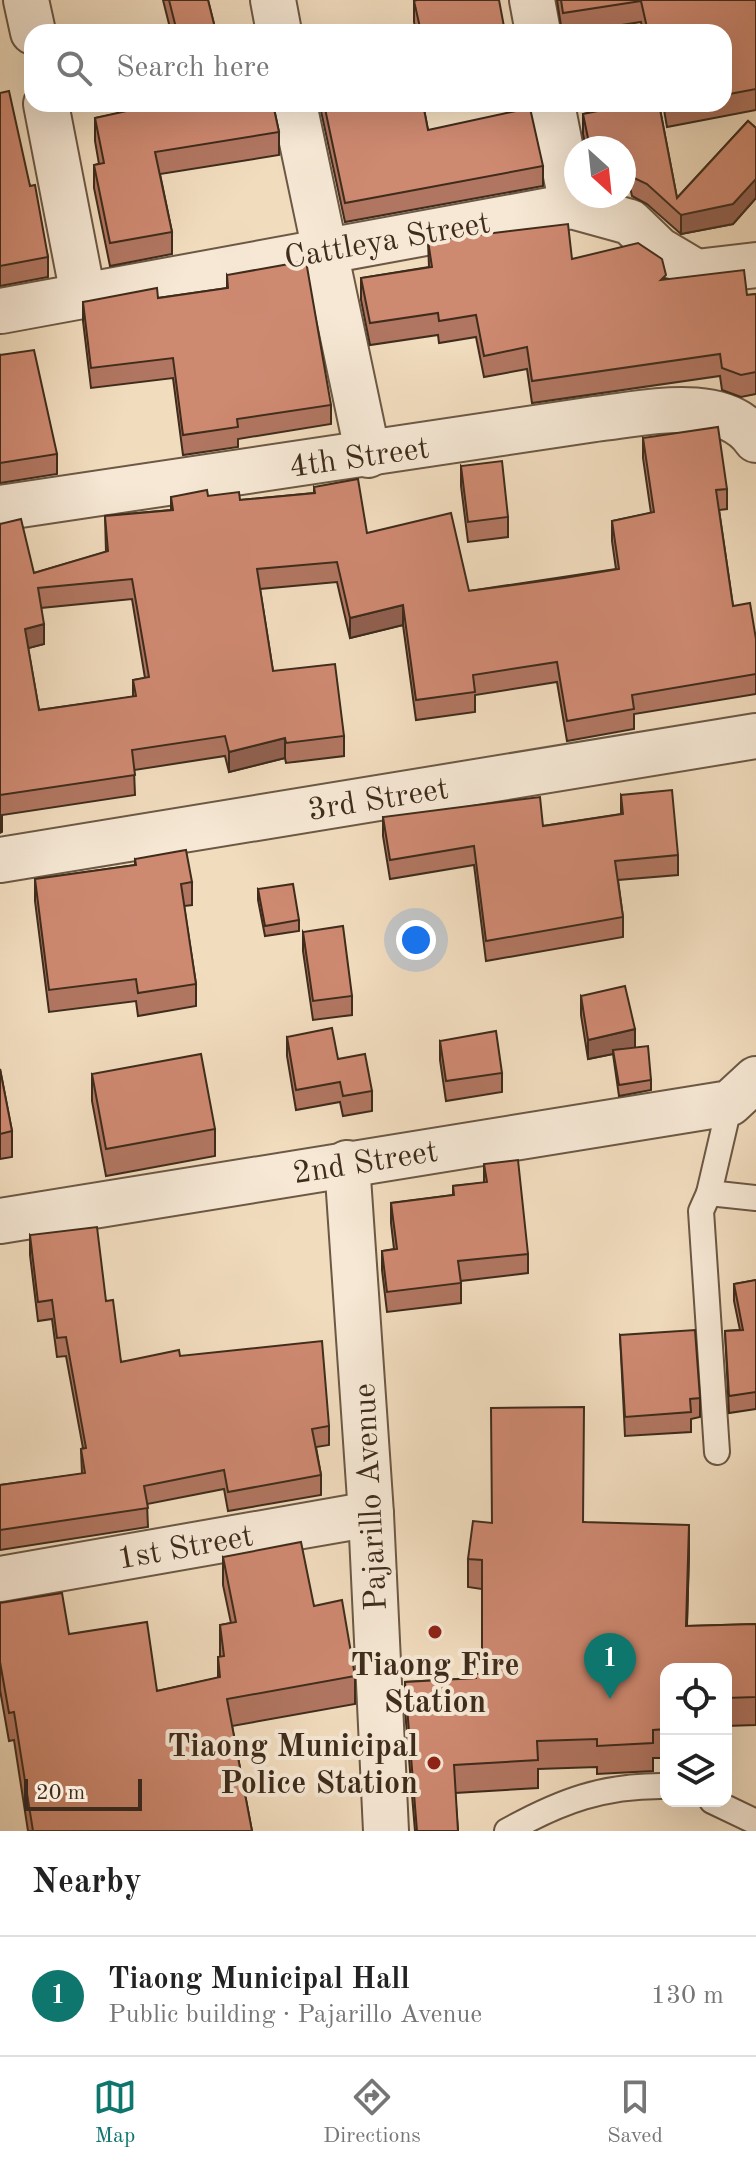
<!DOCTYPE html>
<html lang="en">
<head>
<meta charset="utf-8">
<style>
  :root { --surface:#fff; --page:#f2f2f2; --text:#222; --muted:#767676; --line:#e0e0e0; --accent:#0f766e }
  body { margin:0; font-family:"Old Standard TT",serif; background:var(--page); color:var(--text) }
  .controls { position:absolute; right:24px; bottom:24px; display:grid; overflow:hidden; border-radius:16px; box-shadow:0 8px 32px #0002 }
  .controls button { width:72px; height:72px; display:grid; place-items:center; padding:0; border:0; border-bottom:2px solid var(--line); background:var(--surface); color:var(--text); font:40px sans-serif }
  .compass { position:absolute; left:564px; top:136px; width:72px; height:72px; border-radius:50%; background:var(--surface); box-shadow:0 8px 32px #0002; rotate:153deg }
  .scale { position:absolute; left:24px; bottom:20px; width:118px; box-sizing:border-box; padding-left:8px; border:4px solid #3f2c1c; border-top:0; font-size:22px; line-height:28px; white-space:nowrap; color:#3f2c1c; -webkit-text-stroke:6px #f6e8d5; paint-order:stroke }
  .you { position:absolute; left:416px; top:940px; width:28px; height:28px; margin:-20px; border:6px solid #fff; border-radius:50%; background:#1a73e8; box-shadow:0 0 0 12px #1a73e833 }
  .badge { display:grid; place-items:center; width:52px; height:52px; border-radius:50%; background:var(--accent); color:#fff; font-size:26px; font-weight:700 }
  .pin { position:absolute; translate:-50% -66px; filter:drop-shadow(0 2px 4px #0008) }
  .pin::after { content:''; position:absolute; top:42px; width:28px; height:24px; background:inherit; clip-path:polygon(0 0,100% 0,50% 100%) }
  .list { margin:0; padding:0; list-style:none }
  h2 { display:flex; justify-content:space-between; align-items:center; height:104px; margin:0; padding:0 32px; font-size:34px }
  h2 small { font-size:26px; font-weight:400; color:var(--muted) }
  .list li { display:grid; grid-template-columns:52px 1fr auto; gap:24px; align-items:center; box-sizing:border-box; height:120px; padding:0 32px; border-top:2px solid var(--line) }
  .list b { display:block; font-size:30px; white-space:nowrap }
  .list p { margin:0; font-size:26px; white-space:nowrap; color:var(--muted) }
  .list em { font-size:26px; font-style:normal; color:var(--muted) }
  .icon { flex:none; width:44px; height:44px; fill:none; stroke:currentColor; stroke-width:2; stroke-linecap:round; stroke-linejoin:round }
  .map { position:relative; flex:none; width:756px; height:1831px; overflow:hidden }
  .search { position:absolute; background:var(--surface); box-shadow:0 8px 32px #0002; left:24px; right:24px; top:24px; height:88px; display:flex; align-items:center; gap:20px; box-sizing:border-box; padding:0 28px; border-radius:24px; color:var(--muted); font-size:30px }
  .sheet { height:224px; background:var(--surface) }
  nav { display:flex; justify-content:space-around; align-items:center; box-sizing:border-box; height:112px; border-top:2px solid var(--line); background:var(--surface); font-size:22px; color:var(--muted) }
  nav a { display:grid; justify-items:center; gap:4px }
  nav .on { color:var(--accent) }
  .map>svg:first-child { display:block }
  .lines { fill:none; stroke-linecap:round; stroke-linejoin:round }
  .service-casing { stroke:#6c5844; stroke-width:28 }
  .minor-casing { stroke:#6c5844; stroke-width:48 }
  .service { stroke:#f6e8d5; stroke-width:24 }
  .minor { stroke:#f6e8d5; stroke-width:44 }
  .wall { fill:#b17661; stroke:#3f2c1c; stroke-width:2; fill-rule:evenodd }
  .shaded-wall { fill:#90604f; stroke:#3f2c1c; stroke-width:2 }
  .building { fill:#ce8971; stroke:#3f2c1c; stroke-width:2; fill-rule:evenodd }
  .poi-dot { fill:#8f2418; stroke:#f6e8d5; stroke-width:3 }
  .labels { text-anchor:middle; stroke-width:8; stroke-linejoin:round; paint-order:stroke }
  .street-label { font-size:32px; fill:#3f2c1c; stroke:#f6e8d5 }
  .poi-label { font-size:32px; font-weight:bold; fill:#3f2c1c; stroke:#f6e8d5 }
</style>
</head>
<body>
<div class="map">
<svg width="756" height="1831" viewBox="0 0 756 1831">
  <rect width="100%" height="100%" fill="#f1dcbe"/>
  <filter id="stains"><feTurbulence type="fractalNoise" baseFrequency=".0025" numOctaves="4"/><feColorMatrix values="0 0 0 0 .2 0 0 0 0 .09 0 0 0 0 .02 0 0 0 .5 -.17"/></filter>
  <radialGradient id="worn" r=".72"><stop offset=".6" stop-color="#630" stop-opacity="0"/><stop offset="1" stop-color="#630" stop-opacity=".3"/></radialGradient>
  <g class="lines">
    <defs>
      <g id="service">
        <polyline points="709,1193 756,1198"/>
        <polyline points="717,1452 701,1211 709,1193 730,1103"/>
        <polyline points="712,1801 756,1822"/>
        <path d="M507,1831C561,1801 604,1785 666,1786"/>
      </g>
      <g id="minor">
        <polyline points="26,0 33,32"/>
        <polyline points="273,0 279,32"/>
        <polyline points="532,0 538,32"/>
        <polyline points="46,104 83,295"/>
        <polyline points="294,104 368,455"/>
        <polyline points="552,104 572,206"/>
        <polyline points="1,311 572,206 630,222 659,250 696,272 756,265"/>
        <path d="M0,508L595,419C643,414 724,393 756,440"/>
        <polyline points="0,860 756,736"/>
        <polyline points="347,1163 371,1514 386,1831"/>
        <polyline points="0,1221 730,1103 756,1079"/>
        <polyline points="0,1579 371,1514"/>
      </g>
    </defs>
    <use href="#service" class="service-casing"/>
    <use href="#minor" class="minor-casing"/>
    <use href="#service" class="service"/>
    <use href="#minor" class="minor"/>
  </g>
  <g class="wall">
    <polygon points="163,0 208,0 216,32 171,32"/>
    <polygon points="557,0 756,0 756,110 667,127 663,104 724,104 724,32 643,32 641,22 578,32 562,32"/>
    <polygon points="414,1 505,32 416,32 414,22"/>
    <polygon points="0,93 30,186 48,257 48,277 0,286"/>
    <polygon points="155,104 273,104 279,132 279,155 160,174 172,232 172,254 110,266 94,188 94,165 99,164 95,141 95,118 155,106"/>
    <polygon points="321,104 423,104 428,130 543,166 543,186 345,222 321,111"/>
    <polygon points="632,104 659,104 677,198 748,121 756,128 756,198 733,224 681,234 647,204 632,196 627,174 624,174 624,148 586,148 583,134 583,114"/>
    <polygon points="428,241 572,259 747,295 756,294 756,394 741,397 722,390 720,376 532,403 527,369 484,377 476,337 439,343 438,335 370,345 361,300 361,278 429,267"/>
    <polygon points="227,275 331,405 331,424 238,439 238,447 183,455 173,378 91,388 83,321 83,302 158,298 227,288"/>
    <polygon points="0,355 57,454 57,474 0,483"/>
    <path d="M643,438L727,489V509L719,510L733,606L756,639V694L634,714V729L567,741L557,682L475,695V712L416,720L403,625L350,638L337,582L260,589L273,671L344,736V756L286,763L285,758L229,772L225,756L134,770L135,795L2,815V832L0,833V524L34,573L106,552L105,516L171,510V497L208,496L240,500L314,493V487L367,533L469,591L616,569L612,541V521L651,513L643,458ZM132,599L145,678L133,680V697L39,710L28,648L44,644L41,608Z"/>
    <polygon points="461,466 508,517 508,537 468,542 461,486"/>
    <polygon points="621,795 678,855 678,875 618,880 623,917 623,937 486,961 474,865 390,879 383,836 383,817 543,826 621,814"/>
    <polygon points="135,859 192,882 192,905 184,906 196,984 196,1006 138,1016 136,1001 49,1012 35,901 35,879 135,865"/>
    <polygon points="258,889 299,920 299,931 265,936 258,900"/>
    <polygon points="303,932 352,996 352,1015 313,1020 303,951"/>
    <polygon points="581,996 635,1047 651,1080 651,1090 619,1096 613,1054 588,1059 581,1015"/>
    <polygon points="287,1037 338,1059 372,1091 372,1111 343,1116 340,1102 296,1110 287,1056"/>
    <polygon points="440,1041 502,1073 502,1092 446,1101 440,1060"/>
    <polygon points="0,1069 12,1131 12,1157 0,1159"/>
    <polygon points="92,1074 215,1129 215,1156 106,1176 92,1101"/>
    <polygon points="484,1164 528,1254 528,1273 461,1281 461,1303 387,1312 382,1270 382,1251 394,1249 391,1223 391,1203 453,1195 453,1186 484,1183"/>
    <polygon points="30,1235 106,1301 121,1362 180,1356 329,1426 329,1445 316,1447 321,1475 321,1495 228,1511 224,1489 147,1504 148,1527 0,1550 0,1485 82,1474 81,1449 83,1448 66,1356 57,1357 52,1319 38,1321 30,1255"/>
    <polygon points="756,1280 756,1409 729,1413 725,1331 740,1330 734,1301 734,1284"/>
    <polygon points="620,1335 700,1398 700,1417 691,1419 691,1432 625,1436"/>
    <polygon points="584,1522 689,1553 687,1626 756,1624 756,1725 726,1726 726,1669 666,1669 666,1758 653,1758 653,1771 597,1774 597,1767 538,1769 538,1788 455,1793 458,1831 415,1831 405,1710 405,1682 476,1678 482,1674 482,1589 468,1587 468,1559 492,1523"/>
    <polygon points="223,1557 314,1606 355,1676 355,1704 232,1726 252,1831 28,1831 14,1740 9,1741 0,1690 0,1603 69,1634 157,1691 218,1678 218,1657 220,1657 220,1625 231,1623 223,1585"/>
  </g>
  <g class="shaded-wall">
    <polygon points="756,179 756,198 733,224 681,234 681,215"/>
    <polygon points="403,605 403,625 350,638 350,618"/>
    <polygon points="44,624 44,644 25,649 25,629"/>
    <polygon points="285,738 285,758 229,772 229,752"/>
    <polygon points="635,1029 635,1049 613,1050 613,1054 588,1059 588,1040"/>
    <polygon points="689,1525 689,1553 686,1654 686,1626"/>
  </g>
  <g class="building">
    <polygon points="169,0 208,0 216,32 177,32"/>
    <polygon points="417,0 499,0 505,32 421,32 414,1"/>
    <polygon points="561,0 756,0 756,89 724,95 724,32 648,32 641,1 563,13"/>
    <polygon points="9,91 30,186 35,185 48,257 0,266 0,93"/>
    <polygon points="158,104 273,104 279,132 155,152 172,232 110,243 94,165 104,163 95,118"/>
    <polygon points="324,104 423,104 428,130 530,108 543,166 345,203"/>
    <polygon points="632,104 659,104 677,198 748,121 756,128 756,179 733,204 681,215 647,184 632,177 627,154 624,155 624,148 590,148 583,114"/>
    <polygon points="568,224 572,259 638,243 662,259 666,275 661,280 744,270 747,295 756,294 756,372 741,375 722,368 720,354 532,381 527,347 484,356 476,315 439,321 438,313 370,323 361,278 432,267 428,241"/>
    <polygon points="306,261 331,405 237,419 238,427 183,435 173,358 91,368 83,302 157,288 158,298 228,288 227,275"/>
    <polygon points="34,350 57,454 0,463 0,355"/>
    <path d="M718,427L727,489L716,490L733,606L750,603L756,639V674L632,695L634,709L567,721L557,662L473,675L475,692L416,700L403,605L350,618L337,562L257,569L273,671L335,664L344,736L286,743L285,738L229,752L225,736L132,750L135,775L0,795V524L21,519L34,573L108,551L105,516L173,510L171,497L207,490L208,496L239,492L240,500L315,493L314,487L358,479L367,533L451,513L469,591L564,578L619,569L612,521L654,512L643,438ZM132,579L149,677L133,680L136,696L39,710L25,629L44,624L38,588Z"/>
    <polygon points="502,461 508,517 468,522 461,466"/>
    <polygon points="672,790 678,855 615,861 623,917 486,941 474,846 390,860 383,817 540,797 543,826 623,814 621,795"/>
    <polygon points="186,850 192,882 181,884 196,984 138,993 136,979 49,990 35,879 136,865 135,859"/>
    <polygon points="293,884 299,920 265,926 258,889"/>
    <polygon points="343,926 352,996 313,1001 303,932"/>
    <polygon points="625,986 635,1029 588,1040 581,996"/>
    <polygon points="332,1028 338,1059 365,1054 372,1091 343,1096 340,1082 296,1090 287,1037"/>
    <polygon points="496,1031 502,1073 446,1081 440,1041"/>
    <polygon points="648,1046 651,1080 619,1085 613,1050"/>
    <polygon points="201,1054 215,1129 106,1149 92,1074"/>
    <polygon points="0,1069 12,1131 0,1134"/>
    <polygon points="518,1160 528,1254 458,1261 461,1283 387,1292 382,1251 397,1249 391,1203 454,1195 453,1186 487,1182 484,1164"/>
    <polygon points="97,1227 106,1301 113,1300 121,1362 179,1350 180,1356 322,1341 329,1426 312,1429 321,1475 228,1492 224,1470 144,1486 148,1508 0,1530 0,1485 85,1473 81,1449 86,1448 66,1337 57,1338 52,1300 38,1302 30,1235"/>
    <polygon points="756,1280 756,1392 729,1396 725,1331 743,1330 734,1284"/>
    <polygon points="695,1330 700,1398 690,1399 691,1412 625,1417 620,1335"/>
    <polygon points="584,1407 583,1522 689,1525 686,1626 756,1624 756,1697 726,1698 726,1669 666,1669 666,1729 653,1730 653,1743 597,1746 597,1739 537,1741 538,1760 454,1765 458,1831 417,1831 405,1682 476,1678 476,1674 482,1674 482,1560 468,1559 473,1521 492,1523 491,1408"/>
    <polygon points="301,1542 314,1606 342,1600 355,1676 227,1699 252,1831 33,1831 14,1712 9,1713 0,1662 0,1603 62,1593 69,1634 147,1622 157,1691 220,1677 218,1657 224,1656 220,1625 236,1622 223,1557"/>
  </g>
  <g class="poi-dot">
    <circle cx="435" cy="1632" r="8"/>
    <circle cx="434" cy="1763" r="8"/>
  </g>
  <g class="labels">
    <g class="street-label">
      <text transform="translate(387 239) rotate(-10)" y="11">Cattleya Street</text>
      <text transform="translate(359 456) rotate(-8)" y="11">4th Street</text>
      <text transform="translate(378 798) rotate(-9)" y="11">3rd Street</text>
      <text transform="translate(365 1161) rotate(-9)" y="11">2nd Street</text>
      <text transform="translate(369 1497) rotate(-93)" y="11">Pajarillo Avenue</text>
      <text transform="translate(185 1546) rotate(-10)" y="11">1st Street</text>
    </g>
    <g class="poi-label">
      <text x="435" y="1675">Tiaong Fire<tspan x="435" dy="37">Station</tspan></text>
      <text x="418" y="1756" text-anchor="end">Tiaong Municipal<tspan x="418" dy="37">Police Station</tspan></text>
    </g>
  </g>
  <rect width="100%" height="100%" filter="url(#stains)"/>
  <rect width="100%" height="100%" fill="url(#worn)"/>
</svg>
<div class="controls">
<button><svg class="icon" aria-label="locate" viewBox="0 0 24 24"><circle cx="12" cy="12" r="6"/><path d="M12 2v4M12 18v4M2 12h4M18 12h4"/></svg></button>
<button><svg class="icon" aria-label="layers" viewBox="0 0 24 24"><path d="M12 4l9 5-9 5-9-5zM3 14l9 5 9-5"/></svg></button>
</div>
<svg class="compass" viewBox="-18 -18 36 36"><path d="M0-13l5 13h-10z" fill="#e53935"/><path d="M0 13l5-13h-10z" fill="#767676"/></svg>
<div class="scale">20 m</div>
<div class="you"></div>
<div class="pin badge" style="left:610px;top:1699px">1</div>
<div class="search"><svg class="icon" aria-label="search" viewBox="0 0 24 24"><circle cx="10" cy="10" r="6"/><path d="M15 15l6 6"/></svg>Search here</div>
</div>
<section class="sheet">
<h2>Nearby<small></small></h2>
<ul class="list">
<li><span class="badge">1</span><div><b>Tiaong Municipal Hall</b><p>Public building · Pajarillo Avenue</p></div><em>130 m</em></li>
</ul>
</section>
<nav>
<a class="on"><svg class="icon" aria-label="map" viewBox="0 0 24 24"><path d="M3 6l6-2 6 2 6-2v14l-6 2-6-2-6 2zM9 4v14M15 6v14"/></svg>Map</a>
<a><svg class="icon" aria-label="directions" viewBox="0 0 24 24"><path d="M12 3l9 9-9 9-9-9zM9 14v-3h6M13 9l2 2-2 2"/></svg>Directions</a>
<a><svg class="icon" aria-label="saved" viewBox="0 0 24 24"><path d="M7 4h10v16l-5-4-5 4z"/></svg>Saved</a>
</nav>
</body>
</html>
